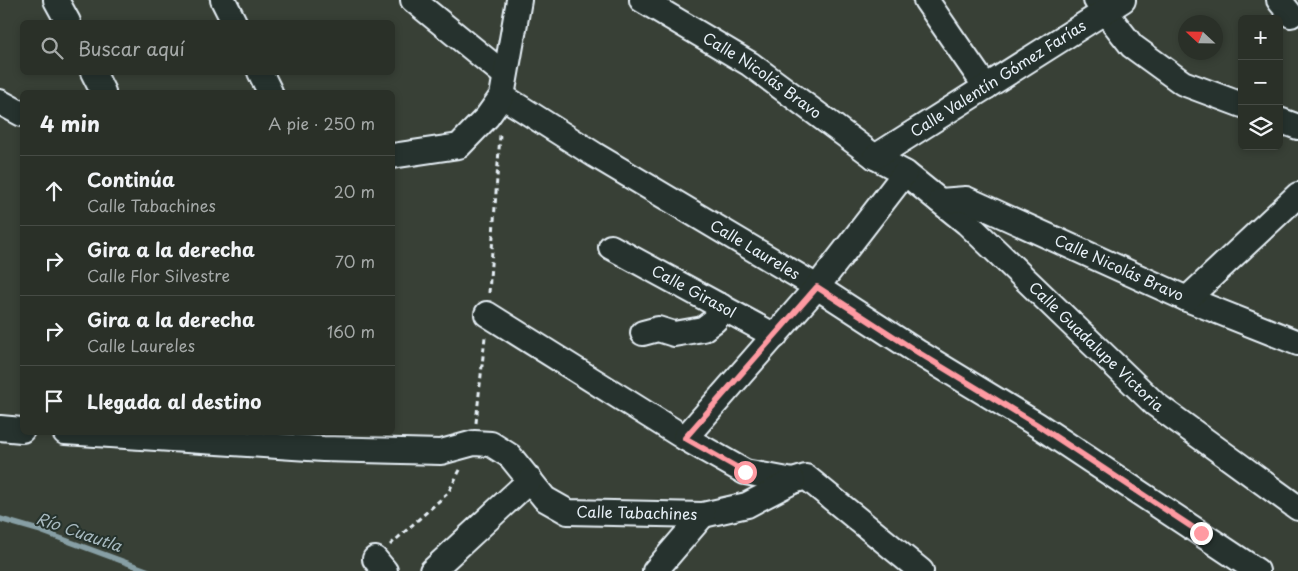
<!DOCTYPE html>
<html lang="es">
<head>
<meta charset="utf-8">
<style>
  :root { --surface:#2a3028; --page:#363c34; --text:#f1f3f6; --muted:#a5a9a8; --line:#464b45 }
  body { margin:0; font-family:"Playpen Sans",sans-serif; background:var(--page); color:var(--text) }
  .controls { position:absolute; right:15px; top:15px; display:grid; overflow:hidden; border-radius:8px; box-shadow:0 2px 8px #0003 }
  .controls button { width:45px; height:45px; display:grid; place-items:center; padding:0; border:0; border-bottom:1px solid var(--line); background:var(--surface); color:var(--text); font:25px sans-serif }
  .compass { position:absolute; left:1178px; top:15px; width:45px; height:45px; border-radius:50%; background:var(--surface); box-shadow:0 2px 8px #0003; rotate:292deg }
  .stop { position:absolute; width:15px; height:15px; margin:-11px; border:4px solid #ff9aa2; border-radius:50%; background:#fff }
  .stop.end { background:#ff9aa2; border-color:#fff; box-shadow:0 1px 5px #0008 }
  .list { margin:0; padding:0; list-style:none }
  h2 { display:flex; justify-content:space-between; align-items:center; height:65px; margin:0; padding:0 20px; font-size:21px }
  h2 small { font-size:16px; font-weight:400; color:var(--muted) }
  .list li { display:grid; grid-template-columns:32px 1fr auto; gap:15px; align-items:center; box-sizing:border-box; height:70px; padding:0 20px; border-top:1px solid var(--line) }
  .list b { display:block; font-size:19px; white-space:nowrap }
  .list p { margin:0; font-size:16px; white-space:nowrap; color:var(--muted) }
  .list em { font-size:16px; font-style:normal; color:var(--muted) }
  .icon { flex:none; width:28px; height:28px; fill:none; stroke:currentColor; stroke-width:2; stroke-linecap:round; stroke-linejoin:round }
  .map { position:relative; flex:none; width:1298px; height:571px; overflow:hidden }
  .search { position:absolute; background:var(--surface); box-shadow:0 2px 8px #0003; left:20px; top:20px; width:375px; height:55px; display:flex; align-items:center; gap:12px; box-sizing:border-box; padding:0 18px; border-radius:8px; color:var(--muted); font-size:19px }
  .panel { position:absolute; background:var(--surface); box-shadow:0 2px 8px #0003; left:20px; top:90px; width:375px; height:345px; border-radius:8px }
  .map>svg:first-child { display:block }
  .lines { fill:none; stroke-linecap:round; stroke-linejoin:round }
  .stream { stroke:#879fa5; stroke-width:5.5 }
  .minor-casing { stroke:#e8f1f8; stroke-width:28 }
  .path { stroke:#e8f1f8; stroke-width:3; stroke-dasharray:5 4; stroke-linecap:butt }
  .minor { stroke:#26332d; stroke-width:24 }
  .route { stroke:#ff9aa2; stroke-width:6 }
  .labels { text-anchor:middle; stroke-width:4; stroke-linejoin:round; paint-order:stroke }
  .street-label { font-size:15px; fill:#e8f1f8; stroke:#26332d }
  .water-label { font-size:16px; font-style:italic; fill:#a8bac0; stroke:#26332d }
</style>
</head>
<body>
<div class="map">
<svg width="1298" height="571" viewBox="0 0 1298 571">
  <rect width="100%" height="100%" fill="#384036"/>
  <filter id="ink" filterUnits="userSpaceOnUse"><feTurbulence type="fractalNoise" baseFrequency=".02" numOctaves="2"/><feDisplacementMap in="SourceGraphic" scale="10" xChannelSelector="R" yChannelSelector="G"/><feConvolveMatrix kernelMatrix="1 2 1 2 8 2 1 2 1" color-interpolation-filters="sRGB"/></filter>
  <g filter="url(#ink)">
    <g class="lines">
      <polyline class="stream" points="0,519 38,530 149,571"/>
      <defs>
        <g id="minor">
          <polyline points="56,0 68,22"/>
          <polyline points="223,0 234,22"/>
          <polyline points="413,0 505,75"/>
          <path id="s1" d="M642,0L750,64L875,157L905,173L967,223L1155,404L1298,508"/>
          <polyline points="926,0 986,87"/>
          <polyline points="1096,0 1132,46 1183,83 1242,105"/>
          <polyline points="1279,0 1291,15"/>
          <polyline points="93,72 103,92"/>
          <polyline points="260,72 270,92"/>
          <path id="s2" d="M502,96L595,155L817,287L919,353L1036,424L1257,571"/>
          <polyline points="0,102 22,114"/>
          <polyline points="1279,120 1298,127"/>
          <polyline points="392,156 459,146 487,117 502,96 519,0"/>
          <path id="s3" d="M875,157L1123,0"/>
          <path id="s4" d="M940,201L966,199L1187,299L1298,343"/>
          <path id="s5" d="M611,247L775,336"/>
          <polyline points="1187,299 1298,195"/>
          <polyline points="487,314 685,438 745,472 793,481 806,477 921,571"/>
          <polyline points="643,333 658,329 674,334 703,329 715,320 721,306"/>
          <polyline points="0,428 22,430"/>
          <path id="s6" d="M65,432L323,449L441,452L474,443L491,444L510,456L545,499L568,512L703,515L747,505L793,481"/>
          <polyline points="685,438 817,287 905,173"/>
          <polyline points="375,559 385,571"/>
          <polyline points="432,571 530,480"/>
          <polyline points="655,571 703,515"/>
        </g>
      </defs>
      <use href="#minor" class="minor-casing"/>
      <g class="path">
        <polyline points="489,293 500,135"/>
        <polyline points="476,423 485,337"/>
        <polyline points="390,545 448,493 461,468"/>
      </g>
      <use href="#minor" class="minor"/>
    </g>
  </g>
  <g class="lines" filter="url(#ink)">
    <polyline class="route" points="745,472 685,438 817,287 919,353 1036,424 1201,533"/>
  </g>
  <g class="labels">
    <g class="street-label">
      <text dy="5" stroke="none"><textPath href="#s1" startOffset="142">Calle Nicolás Bravo</textPath></text>
      <text dy="5" stroke="none"><textPath href="#s3" startOffset="146">Calle Valentín Gómez Farías</textPath></text>
      <text dy="5" stroke="none"><textPath href="#s2" startOffset="296">Calle Laureles</textPath></text>
      <text dy="5" stroke="none"><textPath href="#s4" startOffset="194">Calle Nicolás Bravo</textPath></text>
      <text dy="5" stroke="none"><textPath href="#s5" startOffset="94">Calle Girasol</textPath></text>
      <text dy="5" stroke="none"><textPath href="#s1" startOffset="574">Calle Guadalupe Victoria</textPath></text>
      <text dy="5" stroke="none"><textPath href="#s6" startOffset="601">Calle Tabachines</textPath></text>
    </g>
    <g class="water-label">
      <text transform="translate(79 532) rotate(19)" y="6">Río Cuautla</text>
    </g>
  </g>
</svg>
<div class="controls">
<button>+</button>
<button>−</button>
<button><svg class="icon" aria-label="layers" viewBox="0 0 24 24"><path d="M12 4l9 5-9 5-9-5zM3 14l9 5 9-5"/></svg></button>
</div>
<svg class="compass" viewBox="-18 -18 36 36"><path d="M0-13l5 13h-10z" fill="#e53935"/><path d="M0 13l5-13h-10z" fill="#a5a9a8"/></svg>
<div class="stop" style="left:745px;top:472px"></div>
<div class="stop end" style="left:1201px;top:533px"></div>
<div class="search"><svg class="icon" aria-label="search" viewBox="0 0 24 24"><circle cx="10" cy="10" r="6"/><path d="M15 15l6 6"/></svg>Buscar aquí</div>
<section class="panel">
<h2>4 min<small>A pie · 250 m</small></h2>
<ul class="list">
<li><svg class="icon" aria-label="ahead" viewBox="0 0 24 24"><path d="M12 20V5M6 11l6-6 6 6"/></svg><div><b>Continúa</b><p>Calle Tabachines</p></div><em>20 m</em></li>
<li><svg class="icon" aria-label="right" viewBox="0 0 24 24"><path d="M7 20v-9h11M14 6l5 5-5 5"/></svg><div><b>Gira a la derecha</b><p>Calle Flor Silvestre</p></div><em>70 m</em></li>
<li><svg class="icon" aria-label="right" viewBox="0 0 24 24"><path d="M7 20v-9h11M14 6l5 5-5 5"/></svg><div><b>Gira a la derecha</b><p>Calle Laureles</p></div><em>160 m</em></li>
<li><svg class="icon" aria-label="arrive" viewBox="0 0 24 24"><path d="M6 21V4h12l-3 4 3 4H6"/></svg><div><b>Llegada al destino</b></div></li>
</ul>
</section>
</div>
</body>
</html>
